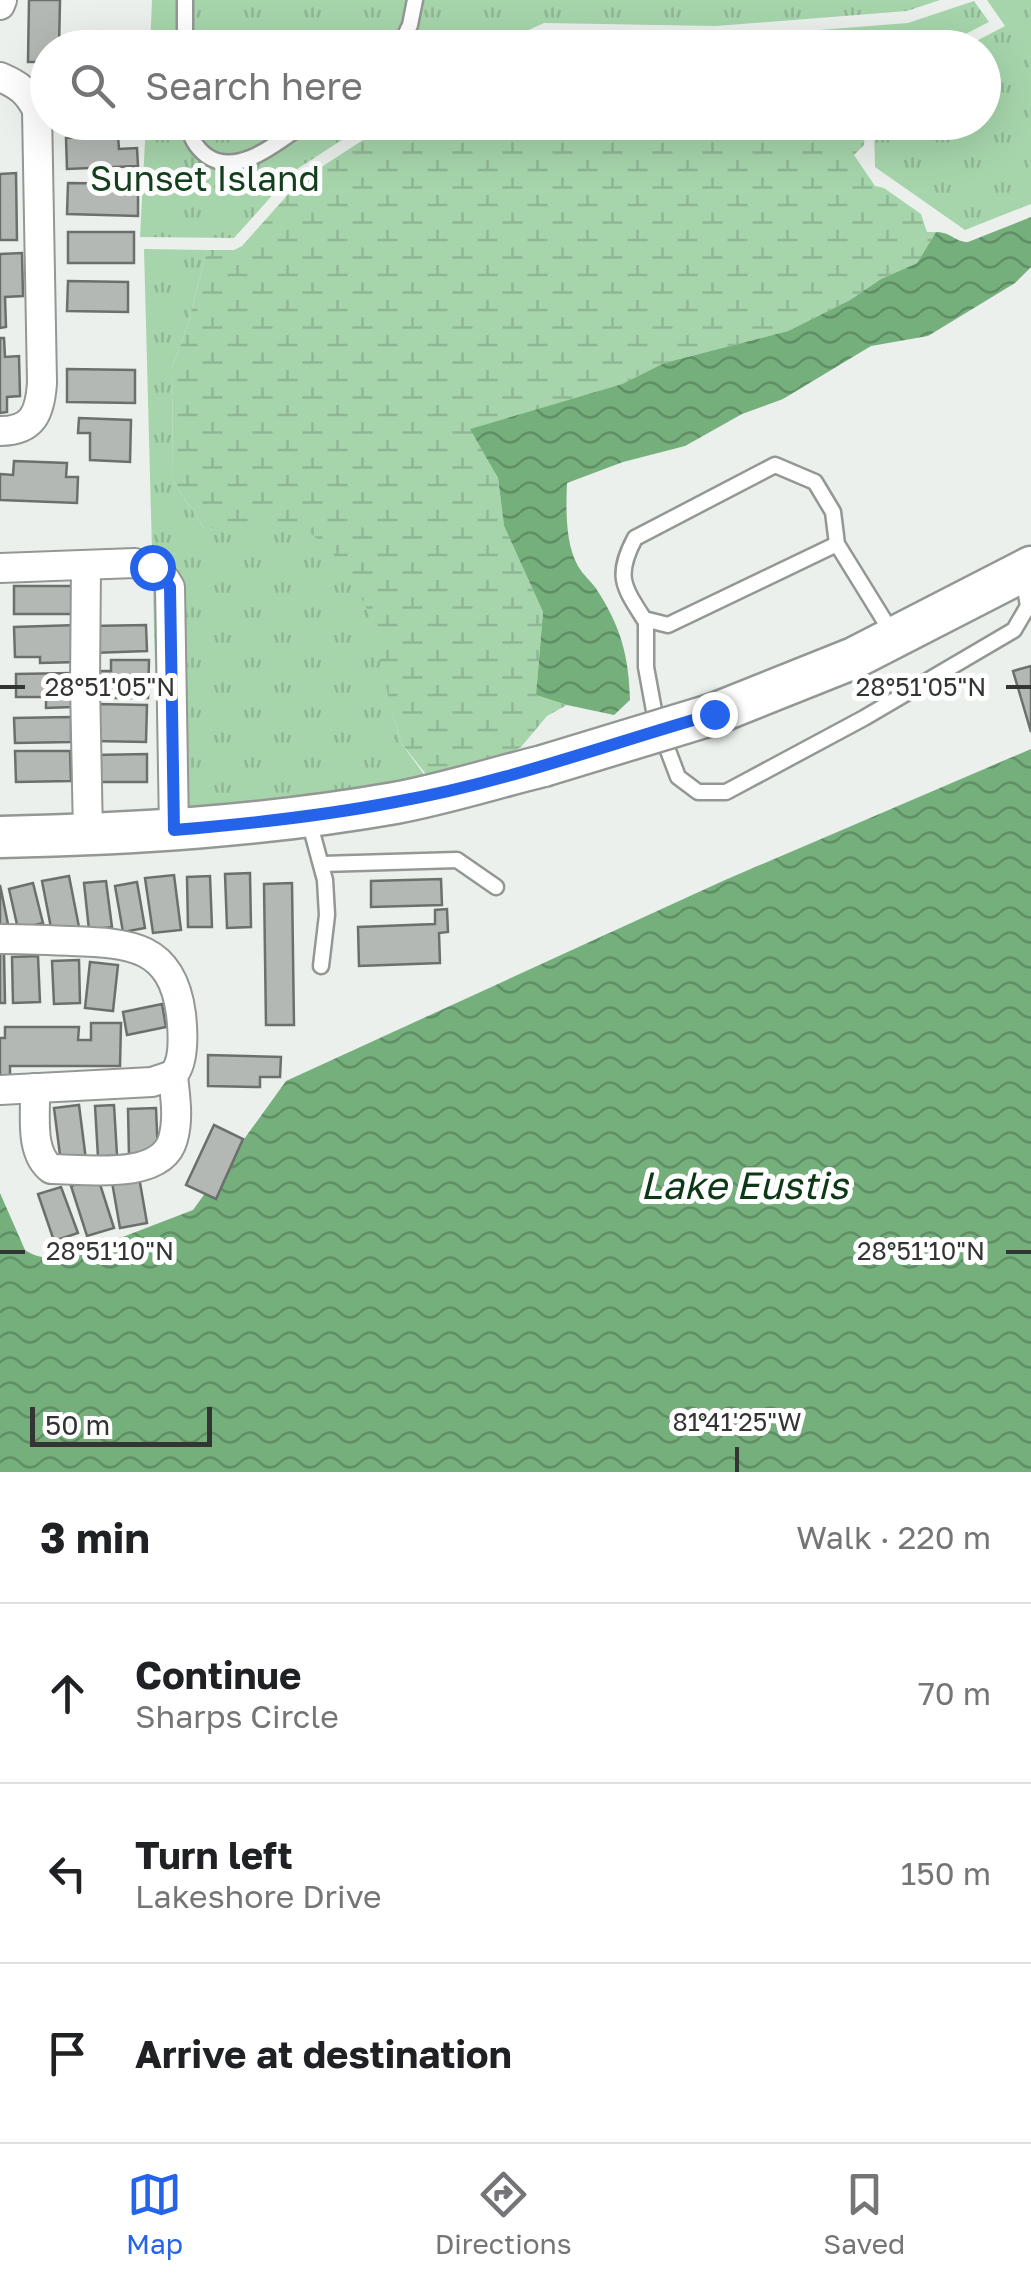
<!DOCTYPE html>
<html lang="en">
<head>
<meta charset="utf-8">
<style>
  :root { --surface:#fff; --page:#f2f2f2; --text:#202124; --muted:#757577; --line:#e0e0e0; --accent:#2563eb }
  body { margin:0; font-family:"Golos Text",sans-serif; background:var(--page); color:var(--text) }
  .scale { position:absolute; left:30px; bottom:25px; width:182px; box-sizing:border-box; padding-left:10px; border:5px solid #333534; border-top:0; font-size:28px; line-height:35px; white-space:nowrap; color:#333534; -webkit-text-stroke:8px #fff; paint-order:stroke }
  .stop { position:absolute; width:30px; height:30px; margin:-22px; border:8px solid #2563eb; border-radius:50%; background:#fff }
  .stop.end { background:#2563eb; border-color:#fff; box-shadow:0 2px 10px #0008 }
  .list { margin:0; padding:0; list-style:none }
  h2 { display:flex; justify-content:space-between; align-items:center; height:130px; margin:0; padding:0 40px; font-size:42px }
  h2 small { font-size:32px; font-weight:400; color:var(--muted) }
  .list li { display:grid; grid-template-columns:65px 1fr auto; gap:30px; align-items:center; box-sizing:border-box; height:180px; padding:0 40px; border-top:2px solid var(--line) }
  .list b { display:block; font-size:38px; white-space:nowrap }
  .list p { margin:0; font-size:32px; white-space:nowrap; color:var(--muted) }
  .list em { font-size:32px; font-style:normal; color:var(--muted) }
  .icon { flex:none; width:55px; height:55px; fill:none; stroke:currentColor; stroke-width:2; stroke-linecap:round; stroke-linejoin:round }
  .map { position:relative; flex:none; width:1031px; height:1472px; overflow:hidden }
  .search { position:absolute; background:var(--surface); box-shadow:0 10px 40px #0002; left:30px; right:30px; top:30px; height:110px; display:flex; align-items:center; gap:25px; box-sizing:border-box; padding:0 35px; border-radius:55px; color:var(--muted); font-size:38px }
  .sheet { height:670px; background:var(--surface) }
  nav { display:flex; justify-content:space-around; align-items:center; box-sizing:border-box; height:140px; border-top:2px solid var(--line); background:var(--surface); font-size:28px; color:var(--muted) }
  nav a { display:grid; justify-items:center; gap:5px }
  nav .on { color:var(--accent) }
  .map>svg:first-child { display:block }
  .wetland { fill:url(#wetland-marsh) }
  .park { fill:url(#park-tufts) }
  .water { fill:url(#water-waves) }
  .building { fill:#b4b8b4; stroke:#6c706c; stroke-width:2.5 }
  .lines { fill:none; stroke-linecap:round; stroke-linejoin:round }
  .lane-casing { stroke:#939894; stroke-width:19 }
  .street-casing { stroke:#939894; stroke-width:32 }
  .secondary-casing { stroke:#939894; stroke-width:45 }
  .lane { stroke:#fff; stroke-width:14 }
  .street { stroke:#fff; stroke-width:28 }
  .secondary { stroke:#fff; stroke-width:40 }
  .secondary-bridge-casing { stroke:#939894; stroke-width:45; stroke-linecap:butt }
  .secondary-bridge { stroke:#fff; stroke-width:40 }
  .route { stroke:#2563eb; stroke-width:12 }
  .ticks { fill:none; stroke:#333534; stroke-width:4 }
  .labels { text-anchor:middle; stroke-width:10; stroke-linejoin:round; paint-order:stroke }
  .park-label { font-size:35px; fill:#15401e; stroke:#fff }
  .water-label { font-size:38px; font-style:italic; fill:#0c3816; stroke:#fff }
  .ticks-label { font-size:25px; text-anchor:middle; fill:#333534; stroke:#fff; stroke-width:10; stroke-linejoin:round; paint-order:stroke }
</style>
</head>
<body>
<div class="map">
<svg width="1031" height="1472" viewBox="0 0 1031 1472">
  <defs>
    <pattern id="wetland-marsh" width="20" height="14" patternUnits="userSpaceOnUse" patternTransform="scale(2.5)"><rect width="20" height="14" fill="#a6d5ab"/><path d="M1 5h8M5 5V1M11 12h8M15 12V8" fill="none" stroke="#8fb794"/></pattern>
    <pattern id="park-tufts" width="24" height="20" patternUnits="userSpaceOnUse" patternTransform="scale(2.5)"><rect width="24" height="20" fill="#a6d5ab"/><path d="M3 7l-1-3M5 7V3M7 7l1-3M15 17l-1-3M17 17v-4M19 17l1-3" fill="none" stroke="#8fb794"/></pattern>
    <pattern id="water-waves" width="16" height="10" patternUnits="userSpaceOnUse" patternTransform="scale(2.5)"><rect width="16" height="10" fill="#74af7c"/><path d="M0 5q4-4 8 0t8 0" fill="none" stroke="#608f66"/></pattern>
  </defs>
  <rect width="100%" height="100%" fill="#ebf0ec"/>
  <g class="wetland">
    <polygon points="843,41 895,41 904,47 783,48"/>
    <polygon points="389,123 866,123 864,145 854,155 875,186 884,188 921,214 927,232 936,232 917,263 881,279 850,300 788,331 664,363 622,384 471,429 498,478 504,526 543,612 536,695 567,705 547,716 521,747 495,762 429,778 402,744 392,713 204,528 173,481 172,368 188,324 207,250 234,250 242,246 300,181"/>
  </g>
  <g class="park">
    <polygon points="152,0 940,0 907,11 716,26 544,23 491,47 150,48"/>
    <polygon points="987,0 1031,0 1031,204 965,230 875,167 874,128 879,123 984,122 984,48 965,47 1005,26"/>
    <polygon points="974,1 989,22 940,47 904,47 895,41 843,41 783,48 519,47 546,35 716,38 908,23"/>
    <polygon points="146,123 368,123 294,171 234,238 140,237"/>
    <polygon points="144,249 207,250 188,324 172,368 173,481 204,528 303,527 328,548 349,573 370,615 392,713 402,744 428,780 159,816"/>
  </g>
  <g class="water">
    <path d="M1031,217V267L1015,283L928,336L871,346L783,399L742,414L685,446L623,462L567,483C566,508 565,543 578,566C583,575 592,582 597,590C621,627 629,657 630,700L614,715L567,705L536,695L543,612L504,526L498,478L470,429L622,384L664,363L788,331L850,300L881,279L917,263L936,232C951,232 955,242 968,242Z"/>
    <path d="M1031,749V1472H0V1193L25,1250C39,1260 57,1259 73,1256L193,1210L286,1081L725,880Z"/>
  </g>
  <g class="building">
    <polygon points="29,0 60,0 59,48 48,48 48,62 28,62"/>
    <polygon points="64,122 135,122 135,125 65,127"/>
    <polygon points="118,136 119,149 137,148 138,166 67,169 66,138"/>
    <polygon points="16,173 17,240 0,240 0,174"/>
    <polygon points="68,183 138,184 138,216 67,214"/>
    <rect x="68" y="232" width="66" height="31"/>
    <polygon points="22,253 23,296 5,297 6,327 0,328 0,254"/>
    <polygon points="68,281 128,282 128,312 67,311"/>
    <polygon points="0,338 4,338 5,357 19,356 20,396 7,397 7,412 0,413"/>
    <polygon points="67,369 135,370 135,403 67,402"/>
    <polygon points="79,418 131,420 130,462 90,460 90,433 78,433"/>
    <polygon points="14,461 67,463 66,477 78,477 77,503 0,500 0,474 13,475"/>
    <rect x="14" y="586" width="60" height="28"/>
    <polygon points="77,625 79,662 40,663 40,657 15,657 14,627"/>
    <polygon points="146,625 147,651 92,653 91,626"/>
    <polygon points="111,660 149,660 148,698 94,698 94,671 111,671"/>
    <polygon points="1031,666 1031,732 1013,671"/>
    <polygon points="72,673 72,707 46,708 46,697 16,697 16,674"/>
    <polygon points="94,704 147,705 146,742 94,741"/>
    <polygon points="71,717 71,742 15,743 14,718"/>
    <polygon points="15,751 70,751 71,781 16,782"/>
    <polygon points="147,754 147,782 94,782 94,755"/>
    <polygon points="250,873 251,927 227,928 225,874"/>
    <polygon points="174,875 181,930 153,933 145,878"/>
    <polygon points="69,876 79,927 52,933 42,881"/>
    <polygon points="210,876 212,927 188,927 187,877"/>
    <polygon points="441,879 442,905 371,907 371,881"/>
    <polygon points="106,881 112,927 89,930 84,883"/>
    <polygon points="137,882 145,928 123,932 115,886"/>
    <polygon points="33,883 43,923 18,929 9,889"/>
    <polygon points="292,883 294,1025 266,1025 264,884"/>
    <polygon points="0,885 8,924 0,926"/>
    <polygon points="447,909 448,932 439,933 440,963 359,966 358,927 435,924 435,910"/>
    <polygon points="0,953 4,953 5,1003 0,1003"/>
    <polygon points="38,956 40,1002 13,1003 12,957"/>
    <polygon points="79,960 80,1003 54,1004 52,961"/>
    <polygon points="90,962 118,965 113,1011 85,1008"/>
    <polygon points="162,1004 166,1027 127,1035 123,1012"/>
    <polygon points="91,1023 121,1023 120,1066 10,1066 10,1078 0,1078 0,1038 5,1038 5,1027 79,1027 78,1040 91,1040"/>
    <polygon points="208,1055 281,1057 280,1077 260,1077 260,1087 208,1086"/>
    <polygon points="79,1105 86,1160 61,1163 54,1108"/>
    <polygon points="114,1105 117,1155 98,1157 95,1106"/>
    <polygon points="156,1108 158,1155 129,1156 128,1109"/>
    <polygon points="214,1125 243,1139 216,1199 186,1185"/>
    <polygon points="139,1177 147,1223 120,1228 112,1182"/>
    <polygon points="98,1178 114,1228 87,1236 71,1186"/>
    <polygon points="61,1187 78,1233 54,1241 38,1194"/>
  </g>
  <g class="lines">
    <defs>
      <g id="lane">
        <polyline points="185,0 185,48"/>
        <polyline points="399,48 410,25 415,0"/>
        <path d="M188,122C190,137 195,147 207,156C239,178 280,140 307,122"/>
        <path d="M837,544L668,625L644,619C623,586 615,576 635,538L775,465L815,482L833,512L837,544L892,633"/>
        <polyline points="646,620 646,667 655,716 678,777 698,792 726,792 864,718 1014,630 1028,606 1023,576"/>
        <polyline points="309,821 325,880 327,915 321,966"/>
        <polyline points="322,864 457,860 496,887"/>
      </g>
      <g id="street">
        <polyline points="0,5 2,0"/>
        <path d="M0,77C19,85 28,92 37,110L42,383C40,413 33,431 0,431"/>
        <polyline points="86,566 85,684 88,835"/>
        <path d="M0,568L135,563C153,567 161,571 170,587L174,830"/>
        <path d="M0,939C24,939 47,940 71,941C130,943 172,945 181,1014C183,1032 185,1062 173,1075C175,1096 179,1118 173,1139C162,1181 86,1169 51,1169C29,1152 36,1113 35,1088"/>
        <polyline points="0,1090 152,1082 173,1075"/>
      </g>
      <g id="secondary">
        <polyline points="714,714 854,658 1031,567"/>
        <path d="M0,837C132,834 264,826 395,803C444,794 494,778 543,766"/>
      </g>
    </defs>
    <use href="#lane" class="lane-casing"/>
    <use href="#street" class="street-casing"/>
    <use href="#secondary" class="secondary-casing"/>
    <use href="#lane" class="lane"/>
    <use href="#street" class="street"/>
    <use href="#secondary" class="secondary"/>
    <defs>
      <polyline id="secondary-bridge" points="543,766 714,714"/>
    </defs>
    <use href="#secondary-bridge" class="secondary-bridge-casing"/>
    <use href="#secondary-bridge" class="secondary-bridge"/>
  </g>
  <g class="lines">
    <path class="route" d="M152,567L162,574L170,587L174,830C248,824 322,816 395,802C504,783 608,744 714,714"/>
  </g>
  <path class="ticks" d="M0,687H25M1006,687H1031M0,1252H25M1006,1252H1031M737,1447V1472"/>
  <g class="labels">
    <g class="park-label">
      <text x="205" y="191">Sunset Island</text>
    </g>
    <g class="water-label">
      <text x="744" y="1199">Lake Eustis</text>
    </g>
  </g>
  <g class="ticks-label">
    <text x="921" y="696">28°51'05"N</text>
    <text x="110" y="696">28°51'05"N</text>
    <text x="921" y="1260">28°51'10"N</text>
    <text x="110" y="1260">28°51'10"N</text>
    <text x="737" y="1431">81°41'25"W</text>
  </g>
</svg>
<div class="scale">50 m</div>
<div class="stop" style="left:152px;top:567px"></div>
<div class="stop end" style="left:714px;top:714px"></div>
<div class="search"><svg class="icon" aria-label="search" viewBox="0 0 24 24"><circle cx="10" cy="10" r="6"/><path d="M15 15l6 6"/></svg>Search here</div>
</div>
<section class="sheet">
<h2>3 min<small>Walk · 220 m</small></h2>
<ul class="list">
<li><svg class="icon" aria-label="ahead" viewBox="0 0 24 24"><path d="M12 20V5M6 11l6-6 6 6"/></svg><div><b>Continue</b><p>Sharps Circle</p></div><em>70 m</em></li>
<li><svg class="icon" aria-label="left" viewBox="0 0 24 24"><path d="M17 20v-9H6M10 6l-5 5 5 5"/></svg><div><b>Turn left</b><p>Lakeshore Drive</p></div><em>150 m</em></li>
<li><svg class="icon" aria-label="arrive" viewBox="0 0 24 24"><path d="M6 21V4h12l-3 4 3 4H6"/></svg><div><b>Arrive at destination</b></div></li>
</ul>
</section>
<nav>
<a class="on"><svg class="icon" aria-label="map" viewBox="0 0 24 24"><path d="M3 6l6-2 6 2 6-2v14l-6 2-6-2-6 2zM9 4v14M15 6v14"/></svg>Map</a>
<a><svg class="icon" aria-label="directions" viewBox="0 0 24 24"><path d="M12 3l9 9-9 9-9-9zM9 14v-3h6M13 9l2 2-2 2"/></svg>Directions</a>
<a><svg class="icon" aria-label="saved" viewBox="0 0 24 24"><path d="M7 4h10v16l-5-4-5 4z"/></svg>Saved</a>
</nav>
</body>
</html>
